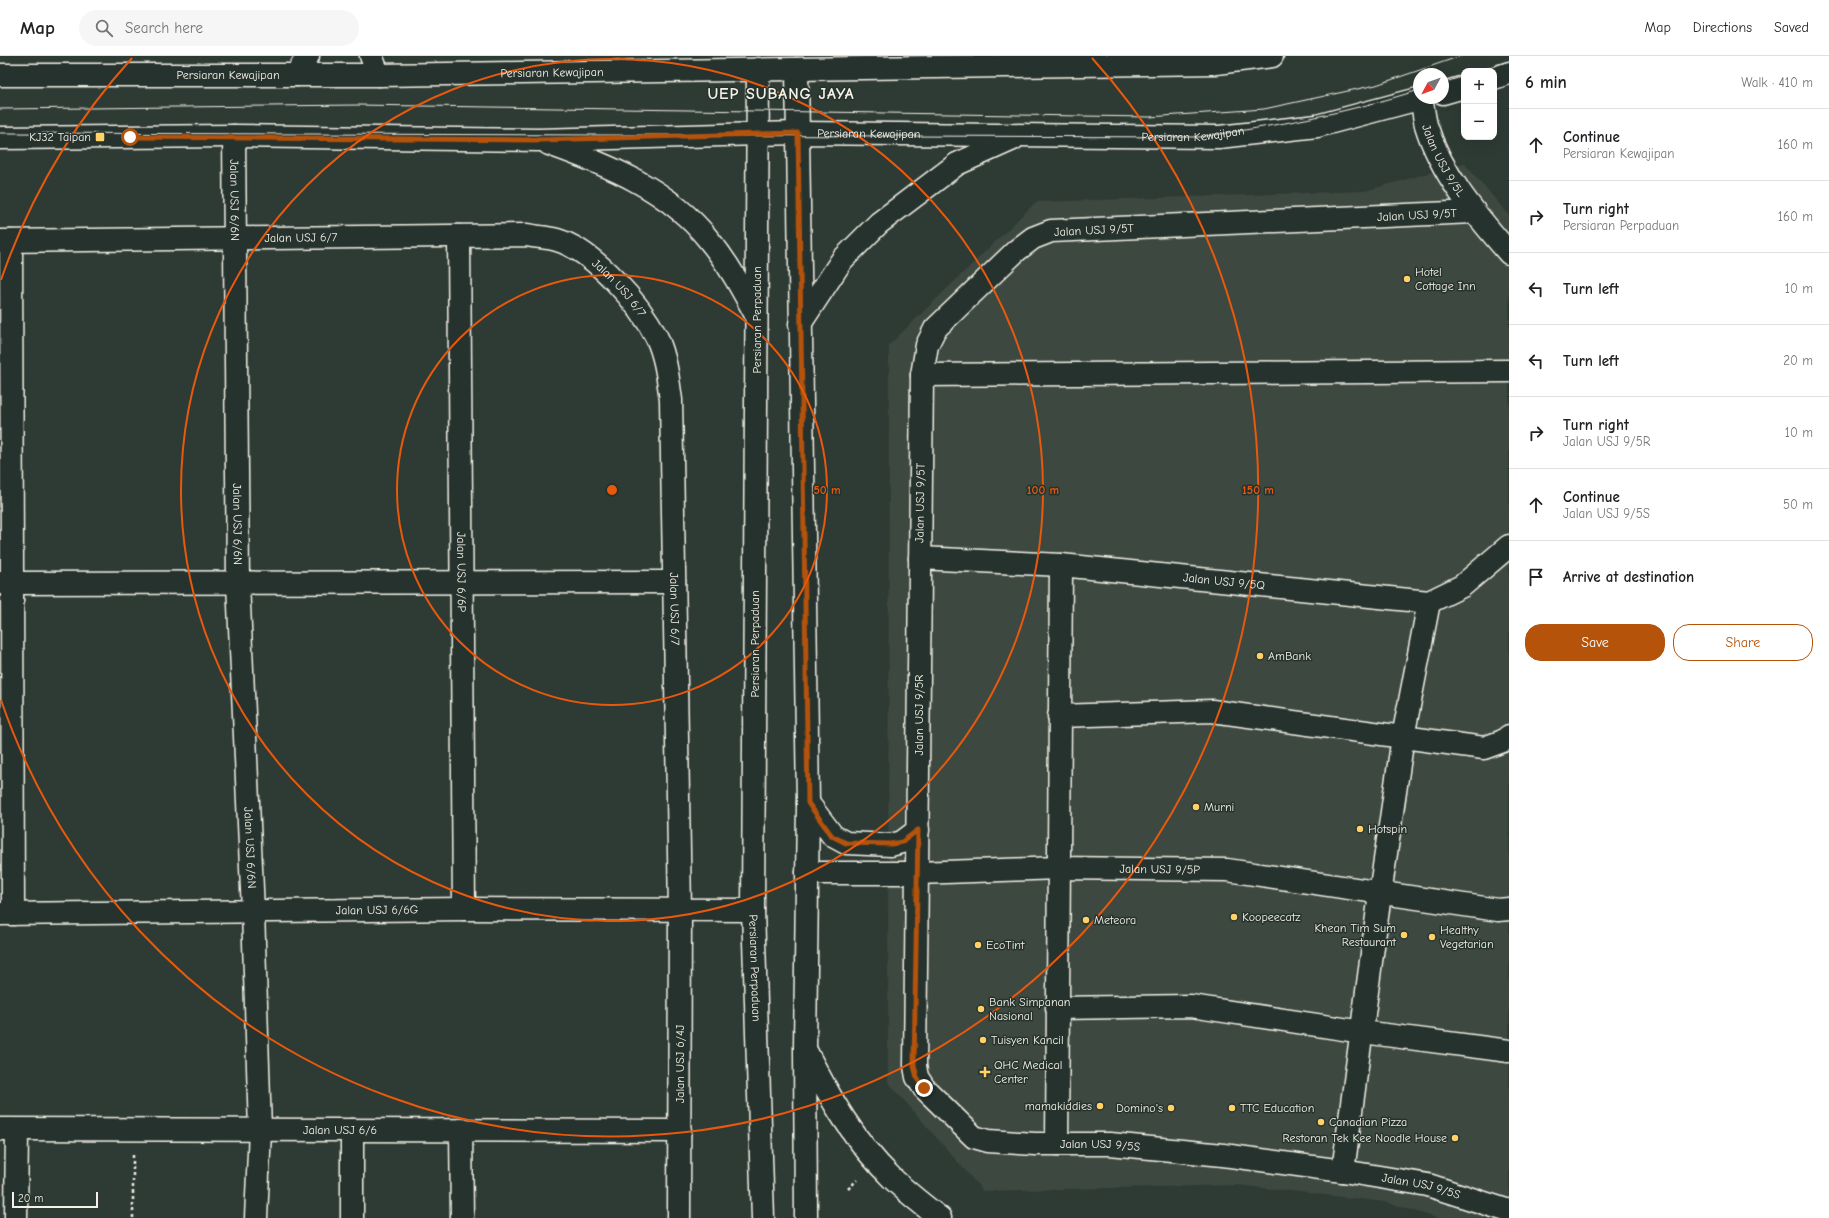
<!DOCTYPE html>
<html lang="en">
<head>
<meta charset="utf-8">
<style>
  :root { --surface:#fff; --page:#f6f6f6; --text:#202124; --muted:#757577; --line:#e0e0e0; --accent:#b45309 }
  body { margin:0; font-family:"Comic Neue",sans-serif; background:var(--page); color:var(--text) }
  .controls { position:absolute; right:12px; top:12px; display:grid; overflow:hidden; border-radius:8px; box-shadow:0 4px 16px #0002 }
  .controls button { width:36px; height:36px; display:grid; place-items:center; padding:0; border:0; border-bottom:1px solid var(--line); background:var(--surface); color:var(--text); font:20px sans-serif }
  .compass { position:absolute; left:1413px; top:12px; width:36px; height:36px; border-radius:50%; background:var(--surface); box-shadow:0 4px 16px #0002; rotate:229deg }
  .scale { position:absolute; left:12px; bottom:10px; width:86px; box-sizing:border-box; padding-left:4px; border:2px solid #f4f1e8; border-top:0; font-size:11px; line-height:14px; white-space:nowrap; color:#f4f1e8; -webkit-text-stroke:3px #26332d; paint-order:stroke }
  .stop { position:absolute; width:12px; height:12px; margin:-9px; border:3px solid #b45309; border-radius:50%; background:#fff }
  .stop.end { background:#b45309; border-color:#fff; box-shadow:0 1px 4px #0008 }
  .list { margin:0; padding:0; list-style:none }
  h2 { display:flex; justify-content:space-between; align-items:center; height:52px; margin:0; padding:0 16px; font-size:17px }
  h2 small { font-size:13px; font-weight:400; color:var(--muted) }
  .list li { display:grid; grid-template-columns:26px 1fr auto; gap:12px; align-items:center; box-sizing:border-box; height:72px; padding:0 16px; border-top:1px solid var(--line) }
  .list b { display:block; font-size:15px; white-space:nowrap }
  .list p { margin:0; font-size:13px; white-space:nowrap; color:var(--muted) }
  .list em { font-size:13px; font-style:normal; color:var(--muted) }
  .actions { display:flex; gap:8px; padding:12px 16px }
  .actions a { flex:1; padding:9px 0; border:1px solid var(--accent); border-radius:16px; text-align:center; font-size:14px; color:var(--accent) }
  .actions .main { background:var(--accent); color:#fff }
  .icon { flex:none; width:22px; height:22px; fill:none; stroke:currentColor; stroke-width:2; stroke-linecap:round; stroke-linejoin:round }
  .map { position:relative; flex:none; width:1509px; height:1162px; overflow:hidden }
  header { display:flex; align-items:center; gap:24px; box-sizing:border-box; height:56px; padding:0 20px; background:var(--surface); border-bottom:1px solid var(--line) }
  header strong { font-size:19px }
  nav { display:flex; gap:22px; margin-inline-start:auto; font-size:14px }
  .search { width:280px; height:36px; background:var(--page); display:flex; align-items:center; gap:10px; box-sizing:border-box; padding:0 14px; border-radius:22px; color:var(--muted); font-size:15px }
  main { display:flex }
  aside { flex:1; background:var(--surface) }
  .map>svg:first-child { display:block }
  .built { fill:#3c4841 }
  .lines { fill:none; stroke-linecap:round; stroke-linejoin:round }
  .minor-casing { stroke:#f4f1e8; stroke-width:25 }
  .major-casing { stroke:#f4f1e8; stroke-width:25 }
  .path { stroke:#f4f1e8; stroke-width:2.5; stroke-dasharray:3 3; stroke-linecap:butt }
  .minor { stroke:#26332d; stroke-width:22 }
  .major { stroke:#26332d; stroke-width:22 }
  .tram { stroke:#f4f1e8; stroke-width:1 }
  .route { stroke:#b45309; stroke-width:5 }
  .ring { fill:none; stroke:#e8590c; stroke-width:2 }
  .poi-dot { fill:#ffd166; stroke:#26332d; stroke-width:1.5 }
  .labels { text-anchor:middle; stroke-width:3; stroke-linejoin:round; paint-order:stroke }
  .street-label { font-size:12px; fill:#f4f1e8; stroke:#26332d }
  .poi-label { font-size:12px; fill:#f4f1e8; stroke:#26332d; text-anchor:start }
  .district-label { font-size:16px; font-weight:bold; letter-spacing:1px; fill:#f4f1e8; stroke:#26332d }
  .centre { fill:#e8590c; stroke:#26332d; stroke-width:2 }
  .ring-label { font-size:12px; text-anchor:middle; font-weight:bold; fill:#e8590c; stroke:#26332d; stroke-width:3; stroke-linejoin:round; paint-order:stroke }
</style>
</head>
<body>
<header>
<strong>Map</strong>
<div class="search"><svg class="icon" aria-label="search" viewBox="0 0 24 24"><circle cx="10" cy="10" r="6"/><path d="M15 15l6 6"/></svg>Search here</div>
<nav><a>Map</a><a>Directions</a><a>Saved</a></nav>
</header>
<main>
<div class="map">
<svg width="1509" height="1162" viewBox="0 0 1509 1162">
  <rect width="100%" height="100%" fill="#2e3b34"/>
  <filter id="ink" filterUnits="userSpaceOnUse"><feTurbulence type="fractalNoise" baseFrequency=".025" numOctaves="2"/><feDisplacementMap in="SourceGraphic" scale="8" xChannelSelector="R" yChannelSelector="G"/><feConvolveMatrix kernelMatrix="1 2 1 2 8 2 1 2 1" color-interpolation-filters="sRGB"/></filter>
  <g filter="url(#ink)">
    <polygon class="built" points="1464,107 1509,159 1509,1162 1437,1162 1385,1146 1238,1129 983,1135 888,1026 889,289 1036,146 1365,135"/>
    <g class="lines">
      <defs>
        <g id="minor">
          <polyline points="371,0 379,19"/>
          <polyline points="296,19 308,0"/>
          <path id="s1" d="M1421,42C1423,51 1424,61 1426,69C1441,118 1476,159 1509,197"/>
          <path id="s2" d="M234,80L238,527L253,855L260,1074L256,1162"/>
          <path id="s3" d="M1473,156L1051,175L1033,182L1016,195L935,273L927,289L922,319L915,1010L917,1021L924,1032L974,1081L988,1085L1035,1088H1110L1223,1099L1343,1115L1428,1129L1509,1155"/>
          <path id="s4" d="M459,180L464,853"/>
          <path id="s5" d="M0,185L527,179C536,181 547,181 557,184C594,195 640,248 657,282C666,302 668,323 671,344L680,853L679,1162"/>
          <polyline points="11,185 13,858"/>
          <polyline points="922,319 1509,315"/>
          <path id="s6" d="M920,502L1061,509L1429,546L1462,530L1509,490"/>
          <polyline points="0,527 674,526"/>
          <polyline points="1059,660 1212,655 1484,692 1503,685 1509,680"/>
          <polyline points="808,747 833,780 846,787 891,789 902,786 918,774"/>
          <path id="s7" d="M807,817H917L1058,812L1227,814L1498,854L1509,853"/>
          <path id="s8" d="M0,858L464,853L753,854"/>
          <polyline points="1057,952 1191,950 1363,976 1509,995"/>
          <path id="s9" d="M0,1073L680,1075"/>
          <polyline points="352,1074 352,1162"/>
          <polyline points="461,1074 462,1162"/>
          <polyline points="1057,1088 1061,509"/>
          <polyline points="1343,1115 1380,838 1403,681 1429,546"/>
          <polyline points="16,1162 17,1074"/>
        </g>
        <g id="major">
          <path id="s10" d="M758,13L753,854L763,1162"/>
          <polyline points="797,13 808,747 805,993 806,1162"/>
          <path id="s11" d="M0,19H379L1216,7L1272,0"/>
          <polyline points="1494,22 1509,17"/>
          <polyline points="1443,37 1464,31"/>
          <path id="s12" d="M0,82L234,80L538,84L798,77L1219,81L1317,70L1422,42"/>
          <path d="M549,88C608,109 669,133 709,184C728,207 742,233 756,259"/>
          <polyline points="800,268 842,204 879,167 957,108 1013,83"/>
          <path d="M807,997C830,1042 854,1085 891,1121C906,1136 923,1149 940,1162"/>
        </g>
      </defs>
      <use href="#minor" class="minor-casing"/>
      <use href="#major" class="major-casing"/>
      <g class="path">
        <polyline points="133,1099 133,1162"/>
        <polyline points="848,1133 857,1124"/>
      </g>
      <use href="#minor" class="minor"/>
      <use href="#major" class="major"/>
      <g class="tram">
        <polyline points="1480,15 1509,5"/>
        <polyline points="1443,27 1464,20"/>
        <polyline points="0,53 357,49 1149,61 1264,53 1376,29 1461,0"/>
        <path id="s13" d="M0,77L1200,81C1275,70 1347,57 1419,34"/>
      </g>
    </g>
  </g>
  <g class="lines" filter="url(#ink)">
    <polyline class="route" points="130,81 538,84 798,77 808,747 832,780 846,787 891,788 902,786 918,774 914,1010 917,1021 924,1032"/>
  </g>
  <g class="ring">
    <circle cx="612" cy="434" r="215"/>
    <circle cx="612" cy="434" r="431"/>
    <path d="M1 224A646 646 0 0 1 132 2M1092 2A646 646 0 1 1 1 644"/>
  </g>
  <g class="poi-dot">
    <rect x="95" y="76" width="10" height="10" rx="2"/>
    <circle cx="1407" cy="223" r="4"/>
    <circle cx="1260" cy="600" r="4"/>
    <circle cx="1196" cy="751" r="4"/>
    <circle cx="1360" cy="773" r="4"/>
    <circle cx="1234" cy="861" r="4"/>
    <circle cx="1086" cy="864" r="4"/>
    <circle cx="1404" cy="879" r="4"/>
    <circle cx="1432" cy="881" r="4"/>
    <circle cx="978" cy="889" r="4"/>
    <circle cx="981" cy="953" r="4"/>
    <circle cx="983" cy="984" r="4"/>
    <path d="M983 1010h4v4h4v4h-4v4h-4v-4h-4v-4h4z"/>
    <circle cx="1100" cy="1050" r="4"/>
    <circle cx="1171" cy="1052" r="4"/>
    <circle cx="1232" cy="1052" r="4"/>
    <circle cx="1321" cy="1066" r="4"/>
    <circle cx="1455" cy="1082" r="4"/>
  </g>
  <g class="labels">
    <g class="street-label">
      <text dy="4" stroke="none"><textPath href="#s11" startOffset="552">Persiaran Kewajipan</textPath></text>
      <text dy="4" stroke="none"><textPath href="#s11" startOffset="228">Persiaran Kewajipan</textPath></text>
      <text dy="4" stroke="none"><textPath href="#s12" startOffset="869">Persiaran Kewajipan</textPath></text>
      <text dy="4" stroke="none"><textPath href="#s13" startOffset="1193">Persiaran Kewajipan</textPath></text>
      <text dy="4" stroke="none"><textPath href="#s1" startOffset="67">Jalan USJ 9/5L</textPath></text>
      <text dy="4" stroke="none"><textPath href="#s2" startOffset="64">Jalan USJ 6/6N</textPath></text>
      <text transform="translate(1417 159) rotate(-3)" y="4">Jalan USJ 9/5T</text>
      <text transform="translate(1094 174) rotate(-3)" y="4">Jalan USJ 9/5T</text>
      <text dy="4" stroke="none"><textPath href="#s5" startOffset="301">Jalan USJ 6/7</textPath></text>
      <text dy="4" stroke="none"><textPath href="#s5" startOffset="637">Jalan USJ 6/7</textPath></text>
      <text transform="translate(757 264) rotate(-90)" y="4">Persiaran Perpaduan</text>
      <text transform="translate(920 447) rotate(-89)" y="4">Jalan USJ 9/5T</text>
      <text dy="4" stroke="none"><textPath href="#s2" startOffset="388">Jalan USJ 6/6N</textPath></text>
      <text dy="4" stroke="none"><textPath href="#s4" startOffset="336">Jalan USJ 6/6P</textPath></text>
      <text dy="4" stroke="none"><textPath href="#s6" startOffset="305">Jalan USJ 9/5Q</textPath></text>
      <text dy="4" stroke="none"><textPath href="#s5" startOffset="973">Jalan USJ 6/7</textPath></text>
      <text transform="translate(755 588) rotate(-90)" y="4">Persiaran Perpaduan</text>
      <text transform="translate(919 659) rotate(-90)" y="4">Jalan USJ 9/5R</text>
      <text dy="4" stroke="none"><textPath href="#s2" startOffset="712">Jalan USJ 6/6N</textPath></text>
      <text dy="4" stroke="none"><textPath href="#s7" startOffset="353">Jalan USJ 9/5P</textPath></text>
      <text dy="4" stroke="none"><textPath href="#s8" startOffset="377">Jalan USJ 6/6G</textPath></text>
      <text dy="4" stroke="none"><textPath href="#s10" startOffset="899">Persiaran Perpaduan</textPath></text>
      <text transform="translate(680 1008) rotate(-90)" y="4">Jalan USJ 6/4J</text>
      <text dy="4" stroke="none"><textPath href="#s9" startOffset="340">Jalan USJ 6/6</textPath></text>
      <text dy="4" stroke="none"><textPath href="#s3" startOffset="1536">Jalan USJ 9/5S</textPath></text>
      <text dy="4" stroke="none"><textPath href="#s3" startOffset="1860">Jalan USJ 9/5S</textPath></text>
    </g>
    <g class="poi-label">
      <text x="91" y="85" text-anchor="end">KJ32 Taipan</text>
      <text x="1415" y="220">Hotel<tspan x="1415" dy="14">Cottage Inn</tspan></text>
      <text x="1268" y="604">AmBank</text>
      <text x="1204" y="755">Murni</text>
      <text x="1368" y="777">Hotspin</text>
      <text x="1242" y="865">Koopeecatz</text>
      <text x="1094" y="868">Meteora</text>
      <text x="1396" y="876" text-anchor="end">Khean Tim Sum<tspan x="1396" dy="14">Restaurant</tspan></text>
      <text x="1440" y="878">Healthy<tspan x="1440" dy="14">Vegetarian</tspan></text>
      <text x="986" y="893">EcoTint</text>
      <text x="989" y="950">Bank Simpanan<tspan x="989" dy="14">Nasional</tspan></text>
      <text x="991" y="988">Tuisyen Kancil</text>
      <text x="994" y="1013">QHC Medical<tspan x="994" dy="14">Center</tspan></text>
      <text x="1092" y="1054" text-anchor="end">mamakiddies</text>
      <text x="1163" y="1056" text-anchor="end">Domino's</text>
      <text x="1240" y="1056">TTC Education</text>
      <text x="1329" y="1070">Canadian Pizza</text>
      <text x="1447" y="1086" text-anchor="end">Restoran Tek Kee Noodle House</text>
    </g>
    <g class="district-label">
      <text x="781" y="43">UEP SUBANG JAYA</text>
    </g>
  </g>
  <circle cx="612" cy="434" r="6" class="centre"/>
  <g class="ring-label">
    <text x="827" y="438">50 m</text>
    <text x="1043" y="438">100 m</text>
    <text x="1258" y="438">150 m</text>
  </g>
</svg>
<div class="controls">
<button>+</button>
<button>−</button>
</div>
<svg class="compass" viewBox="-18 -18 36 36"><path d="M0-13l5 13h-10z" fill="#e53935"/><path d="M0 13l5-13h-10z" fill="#757577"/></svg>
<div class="scale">20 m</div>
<div class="stop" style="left:130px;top:81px"></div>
<div class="stop end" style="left:924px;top:1032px"></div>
</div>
<aside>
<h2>6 min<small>Walk · 410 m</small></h2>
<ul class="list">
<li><svg class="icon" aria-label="ahead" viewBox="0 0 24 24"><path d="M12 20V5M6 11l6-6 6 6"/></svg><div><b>Continue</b><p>Persiaran Kewajipan</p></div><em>160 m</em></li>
<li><svg class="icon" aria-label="right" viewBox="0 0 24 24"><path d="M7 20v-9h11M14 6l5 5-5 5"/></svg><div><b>Turn right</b><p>Persiaran Perpaduan</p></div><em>160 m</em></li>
<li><svg class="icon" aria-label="left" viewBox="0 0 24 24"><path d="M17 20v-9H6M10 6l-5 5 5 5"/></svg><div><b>Turn left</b></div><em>10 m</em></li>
<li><svg class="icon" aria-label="left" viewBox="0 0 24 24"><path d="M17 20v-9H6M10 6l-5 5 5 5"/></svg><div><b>Turn left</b></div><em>20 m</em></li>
<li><svg class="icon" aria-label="right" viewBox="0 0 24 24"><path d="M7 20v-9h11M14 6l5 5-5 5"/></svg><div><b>Turn right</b><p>Jalan USJ 9/5R</p></div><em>10 m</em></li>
<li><svg class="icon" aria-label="ahead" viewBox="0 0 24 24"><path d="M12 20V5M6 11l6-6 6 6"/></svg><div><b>Continue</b><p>Jalan USJ 9/5S</p></div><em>50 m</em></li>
<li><svg class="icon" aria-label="arrive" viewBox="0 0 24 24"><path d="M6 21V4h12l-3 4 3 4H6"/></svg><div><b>Arrive at destination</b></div></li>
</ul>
<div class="actions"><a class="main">Save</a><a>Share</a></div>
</aside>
</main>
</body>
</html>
